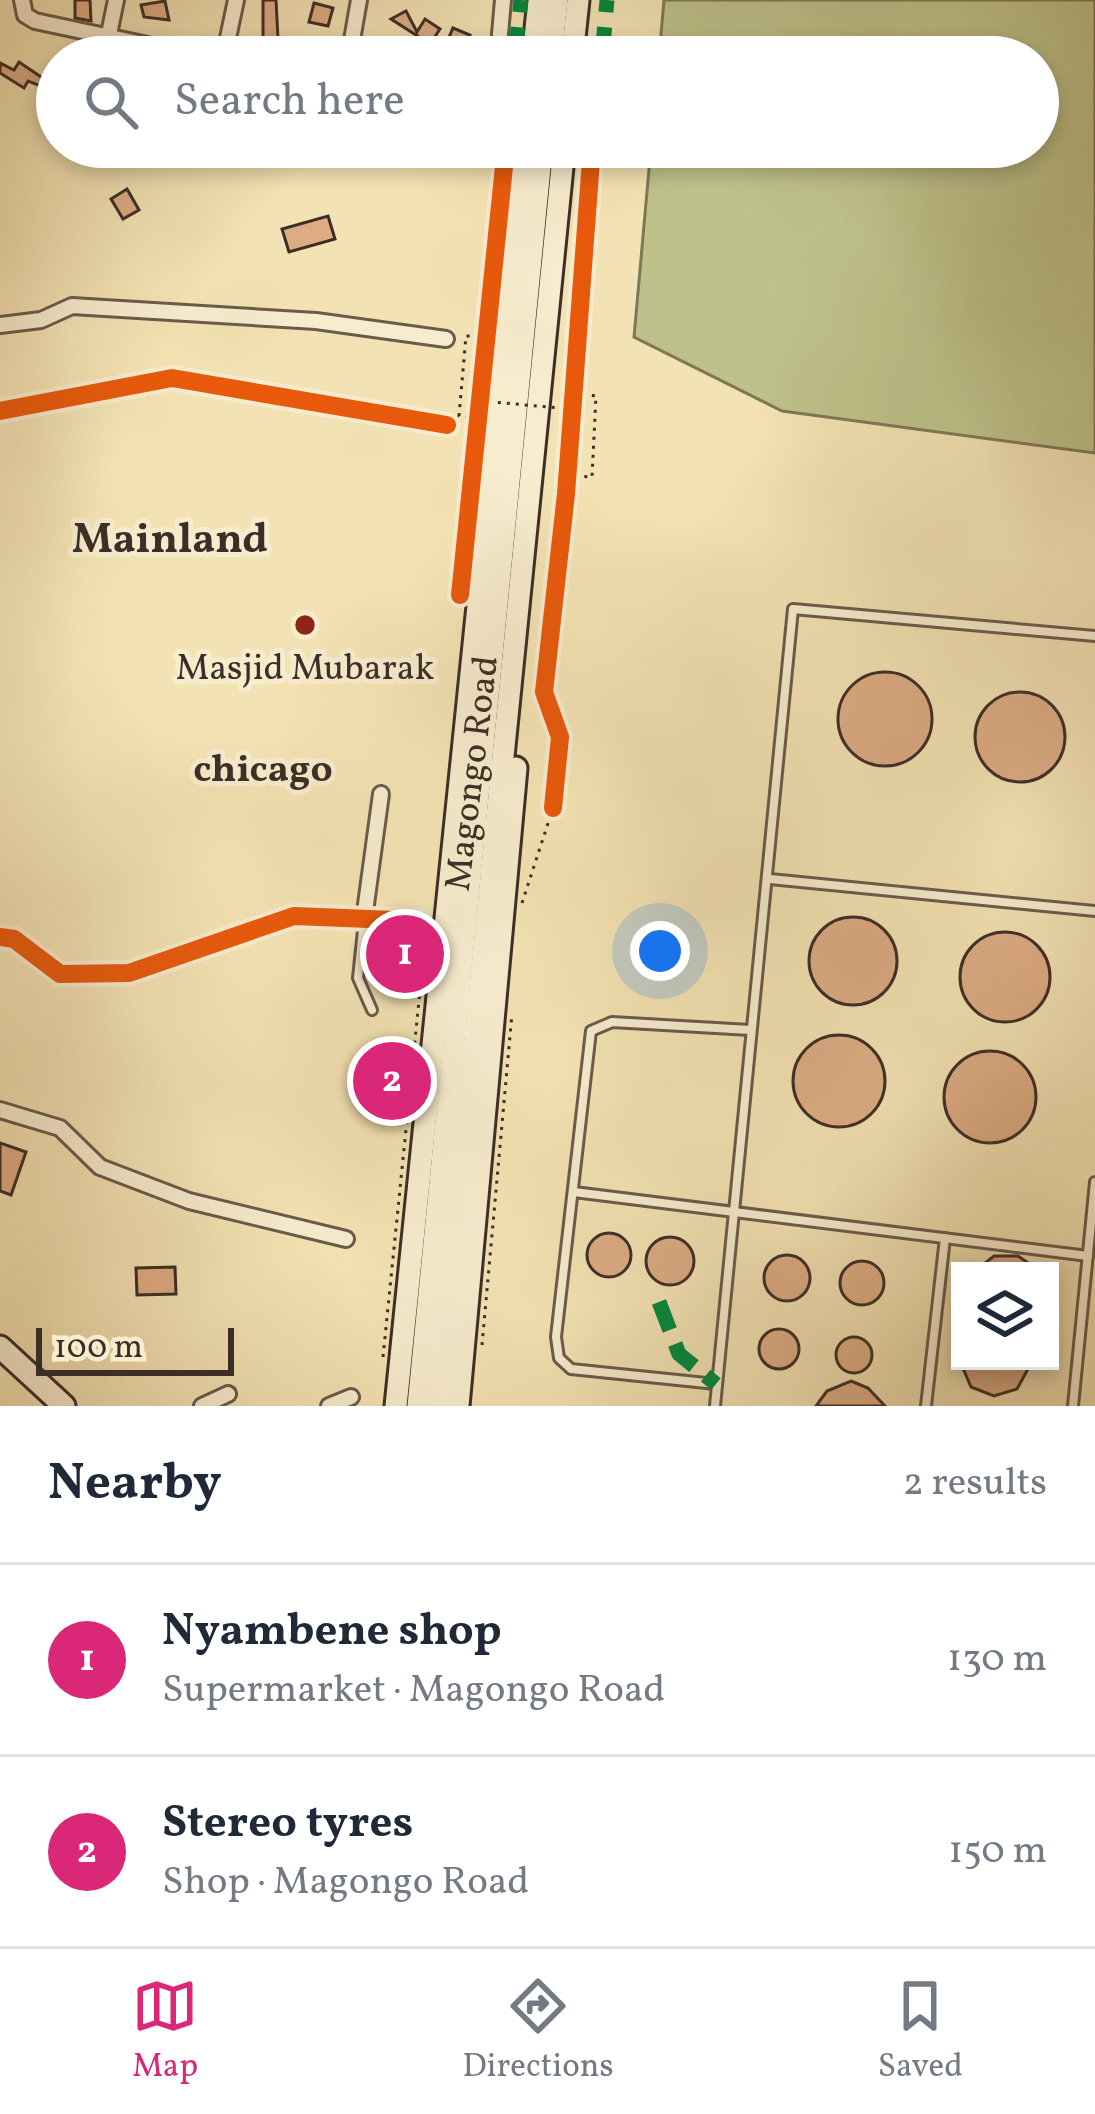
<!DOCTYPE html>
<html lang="en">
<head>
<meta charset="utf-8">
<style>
  :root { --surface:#fff; --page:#f2f2f3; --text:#1f2937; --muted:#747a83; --line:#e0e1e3; --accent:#db2777 }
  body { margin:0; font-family:Vollkorn,serif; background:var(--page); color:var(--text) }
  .controls { position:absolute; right:36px; bottom:36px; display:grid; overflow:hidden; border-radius:0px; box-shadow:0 6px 18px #0003 }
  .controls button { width:108px; height:108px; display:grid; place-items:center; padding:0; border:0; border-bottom:3px solid var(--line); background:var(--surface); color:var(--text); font:60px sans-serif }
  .scale { position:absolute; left:36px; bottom:30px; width:198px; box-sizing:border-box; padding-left:12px; border:6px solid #3c2e27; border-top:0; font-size:33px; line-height:42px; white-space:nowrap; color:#3c2e27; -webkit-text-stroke:9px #f7ecce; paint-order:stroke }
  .you { position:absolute; left:660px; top:951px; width:42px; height:42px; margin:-30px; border:9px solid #fff; border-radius:50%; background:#1a73e8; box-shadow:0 0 0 18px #1a73e833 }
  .badge { display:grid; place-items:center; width:78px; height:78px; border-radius:50%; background:var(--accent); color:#fff; font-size:39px; font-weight:700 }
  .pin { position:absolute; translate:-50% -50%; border:6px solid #fff; box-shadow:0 3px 12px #0006 }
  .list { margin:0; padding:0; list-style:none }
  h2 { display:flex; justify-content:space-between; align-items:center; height:156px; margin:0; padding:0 48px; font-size:51px }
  h2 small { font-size:39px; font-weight:400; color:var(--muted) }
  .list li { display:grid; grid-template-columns:78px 1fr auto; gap:36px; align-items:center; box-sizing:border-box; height:192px; padding:0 48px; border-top:3px solid var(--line) }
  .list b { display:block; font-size:45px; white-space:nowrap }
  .list p { margin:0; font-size:39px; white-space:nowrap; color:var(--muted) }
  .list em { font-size:39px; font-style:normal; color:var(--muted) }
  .icon { flex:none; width:66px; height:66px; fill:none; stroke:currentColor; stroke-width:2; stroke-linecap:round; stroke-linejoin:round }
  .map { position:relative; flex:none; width:1095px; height:1406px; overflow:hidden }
  .search { position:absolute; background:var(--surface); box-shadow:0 6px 18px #0003; left:36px; right:36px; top:36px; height:132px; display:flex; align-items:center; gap:30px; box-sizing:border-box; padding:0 42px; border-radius:66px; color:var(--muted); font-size:45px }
  .sheet { height:540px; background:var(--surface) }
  nav { display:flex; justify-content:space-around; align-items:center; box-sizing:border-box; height:168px; border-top:3px solid var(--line); background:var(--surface); font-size:33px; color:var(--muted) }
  nav a { display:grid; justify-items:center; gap:6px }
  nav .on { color:var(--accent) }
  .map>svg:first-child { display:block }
  .green { fill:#bec28a; stroke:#7d7858; stroke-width:3 }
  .building { fill:#ddac84; stroke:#3c2e27; stroke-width:3 }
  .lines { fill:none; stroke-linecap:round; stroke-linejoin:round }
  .lane-casing { stroke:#6a5b4a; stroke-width:14 }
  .street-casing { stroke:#6a5b4a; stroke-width:20 }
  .secondary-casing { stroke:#3c2e27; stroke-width:27 }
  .path { stroke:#3c2e27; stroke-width:3; stroke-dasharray:3 6; stroke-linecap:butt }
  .lane { stroke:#f7ecce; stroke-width:8 }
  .street { stroke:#f7ecce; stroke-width:14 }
  .secondary { stroke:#f7ecce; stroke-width:21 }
  .path-bridge { stroke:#3c2e27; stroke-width:3; stroke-dasharray:3 6; stroke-linecap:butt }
  .quiet { stroke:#00873e; stroke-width:15; stroke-dasharray:30 15; stroke-linecap:butt }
  .cycleway-casing { stroke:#f7ecce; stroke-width:26 }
  .cycleway { stroke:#e8590c; stroke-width:18 }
  .poi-dot { fill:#8f2418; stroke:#f7ecce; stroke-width:4.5 }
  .labels { text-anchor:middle; stroke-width:10; stroke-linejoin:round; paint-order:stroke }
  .poi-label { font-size:36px; fill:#3c2e27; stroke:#f7ecce }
  .street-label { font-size:36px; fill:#3c2e27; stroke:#f7ecce }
  .neighbourhood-label { font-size:39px; font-weight:bold; fill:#3c2e27; stroke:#f7ecce }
  .quarter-label { font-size:42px; font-weight:bold; fill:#3c2e27; stroke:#f7ecce }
</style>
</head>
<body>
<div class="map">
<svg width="1095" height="1406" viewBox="0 0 1095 1406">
  <rect width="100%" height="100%" fill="#f3e2b3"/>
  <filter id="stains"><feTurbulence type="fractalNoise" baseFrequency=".00167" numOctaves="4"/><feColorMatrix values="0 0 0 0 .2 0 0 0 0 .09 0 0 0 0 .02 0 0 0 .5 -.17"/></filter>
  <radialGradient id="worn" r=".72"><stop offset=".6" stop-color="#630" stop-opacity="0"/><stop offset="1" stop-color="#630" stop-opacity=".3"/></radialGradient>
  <polygon class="green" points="664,0 1095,0 1095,453 782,411 634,337 651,147 1038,147 1038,57 659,57"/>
  <g class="building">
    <polygon points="75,0 90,0 91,21 75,18"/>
    <polygon points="263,0 276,0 278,39 263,40"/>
    <polygon points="165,1 169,20 144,17 141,5"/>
    <polygon points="314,3 333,8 328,26 309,22"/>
    <polygon points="406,11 417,32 425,19 440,29 430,44 391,19"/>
    <polygon points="453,28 470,35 464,49 447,42"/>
    <polygon points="19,62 44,79 48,69 57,72 57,92 28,81 24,88 0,73 0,63 14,70"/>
    <polygon points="127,189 139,210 123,219 111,199"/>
    <polygon points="328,216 335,239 289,252 282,229"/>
    <circle cx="885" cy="719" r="47"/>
    <circle cx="1020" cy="737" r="45"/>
    <circle cx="853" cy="961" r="44"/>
    <circle cx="1005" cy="977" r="45"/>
    <circle cx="839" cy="1081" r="46"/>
    <circle cx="990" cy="1097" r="46"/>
    <polygon points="0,1143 26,1152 11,1195 0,1191"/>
    <circle cx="609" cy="1255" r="22"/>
    <circle cx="670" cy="1261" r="24"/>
    <circle cx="787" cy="1278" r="23"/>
    <polygon points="994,1256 1018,1256 1040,1271 975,1271"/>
    <circle cx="862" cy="1283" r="22"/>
    <polygon points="175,1267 176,1294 137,1295 136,1268"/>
    <circle cx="779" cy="1349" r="20"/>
    <circle cx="854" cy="1355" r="18"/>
    <polygon points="960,1361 1030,1361 1029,1367 1017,1389 994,1396 971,1387"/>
    <polygon points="851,1381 868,1388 885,1406 816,1406 827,1391"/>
  </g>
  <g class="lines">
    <defs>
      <g id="lane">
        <polyline points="770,879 1095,911"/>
        <polyline points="364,921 358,978 372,1010"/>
        <polyline points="574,1192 1088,1256"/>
        <polyline points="716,1384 571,1369 559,1358 556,1337 591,1031 612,1022 750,1030"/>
        <polyline points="715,1406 793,609 1095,636"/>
        <polyline points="926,1406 945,1238"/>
        <polyline points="1073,1406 1095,1182"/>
      </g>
      <g id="street">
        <polyline points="22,0 25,15 35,21 204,57"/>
        <polyline points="109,34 116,0"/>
        <polyline points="224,57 236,0"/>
        <polyline points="349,57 359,0"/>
        <polyline points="498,57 503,0"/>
        <polyline points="0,325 41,320 72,306 316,321 446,339"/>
        <polyline points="0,411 172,378 447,425"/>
        <polyline points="364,919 381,794"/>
        <polyline points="0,937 14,939 60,974 129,973 294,916 419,921"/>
        <polyline points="0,1110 60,1128 100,1167 189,1201 346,1239"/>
        <polyline points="202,1406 228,1394"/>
        <polyline points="329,1406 351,1397"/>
      </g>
      <g id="secondary">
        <polyline points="533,57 539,0"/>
        <polyline points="551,57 557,0"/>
        <polyline points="572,57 578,0"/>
        <polyline points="0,1347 64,1406"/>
        <polyline points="396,1406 525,147"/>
        <polyline points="418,1406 542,147"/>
        <polyline points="438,1406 564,147"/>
        <polyline points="458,1406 516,768"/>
      </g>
    </defs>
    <use href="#lane" class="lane-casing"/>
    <use href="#street" class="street-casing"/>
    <use href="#secondary" class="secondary-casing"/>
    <g class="path">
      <polyline points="574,393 596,396 592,477 577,476 581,410"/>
      <polyline points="471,400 477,338"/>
      <polyline points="477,418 459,416 466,336 478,336"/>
      <polyline points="522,903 553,808"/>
      <polyline points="482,1345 512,1014"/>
      <polyline points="383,1357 423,961"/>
    </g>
    <use href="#lane" class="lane"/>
    <use href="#street" class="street"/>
    <use href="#secondary" class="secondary"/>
    <polyline class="path-bridge" points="471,400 581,410"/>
    <g class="quiet">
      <polyline points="515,57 521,0"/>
      <polyline points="602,57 607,0"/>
      <polyline points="659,1302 679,1354 716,1384"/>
    </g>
    <defs>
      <g id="cycleway">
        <polyline points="0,411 172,378 447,425"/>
        <polyline points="460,595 506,147"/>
        <polyline points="553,808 560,737 544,692 566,494 592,147"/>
        <polyline points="0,937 14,939 60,974 129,973 294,916 419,921"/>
      </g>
    </defs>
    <use href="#cycleway" class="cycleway-casing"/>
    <use href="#cycleway" class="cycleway"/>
  </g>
  <circle class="poi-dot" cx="305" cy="625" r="12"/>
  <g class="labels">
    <g class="poi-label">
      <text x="305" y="679">Masjid Mubarak</text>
    </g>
    <g class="street-label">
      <text transform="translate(470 773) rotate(-83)" y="13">Magongo Road</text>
    </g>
    <g class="neighbourhood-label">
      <text x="263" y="781">chicago</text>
    </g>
    <g class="quarter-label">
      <text x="170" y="552">Mainland</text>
    </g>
  </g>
  <rect width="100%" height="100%" filter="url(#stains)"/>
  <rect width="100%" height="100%" fill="url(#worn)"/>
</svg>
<div class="controls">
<button><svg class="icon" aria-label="layers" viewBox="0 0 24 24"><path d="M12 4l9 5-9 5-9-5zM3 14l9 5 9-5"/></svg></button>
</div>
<div class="scale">100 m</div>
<div class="you"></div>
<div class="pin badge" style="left:405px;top:954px">1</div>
<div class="pin badge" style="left:392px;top:1081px">2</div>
<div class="search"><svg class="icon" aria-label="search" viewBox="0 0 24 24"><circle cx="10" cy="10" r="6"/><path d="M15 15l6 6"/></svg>Search here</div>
</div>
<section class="sheet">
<h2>Nearby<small>2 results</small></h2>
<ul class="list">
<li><span class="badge">1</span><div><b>Nyambene shop</b><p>Supermarket · Magongo Road</p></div><em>130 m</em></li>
<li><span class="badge">2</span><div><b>Stereo tyres</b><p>Shop · Magongo Road</p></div><em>150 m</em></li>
</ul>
</section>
<nav>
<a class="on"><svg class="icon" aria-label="map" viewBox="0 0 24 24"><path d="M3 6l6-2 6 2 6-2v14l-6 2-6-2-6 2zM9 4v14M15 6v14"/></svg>Map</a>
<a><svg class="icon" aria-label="directions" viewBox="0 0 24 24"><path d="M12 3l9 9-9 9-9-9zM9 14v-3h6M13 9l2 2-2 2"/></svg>Directions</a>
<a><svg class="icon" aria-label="saved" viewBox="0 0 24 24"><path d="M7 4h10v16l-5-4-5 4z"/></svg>Saved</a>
</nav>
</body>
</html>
